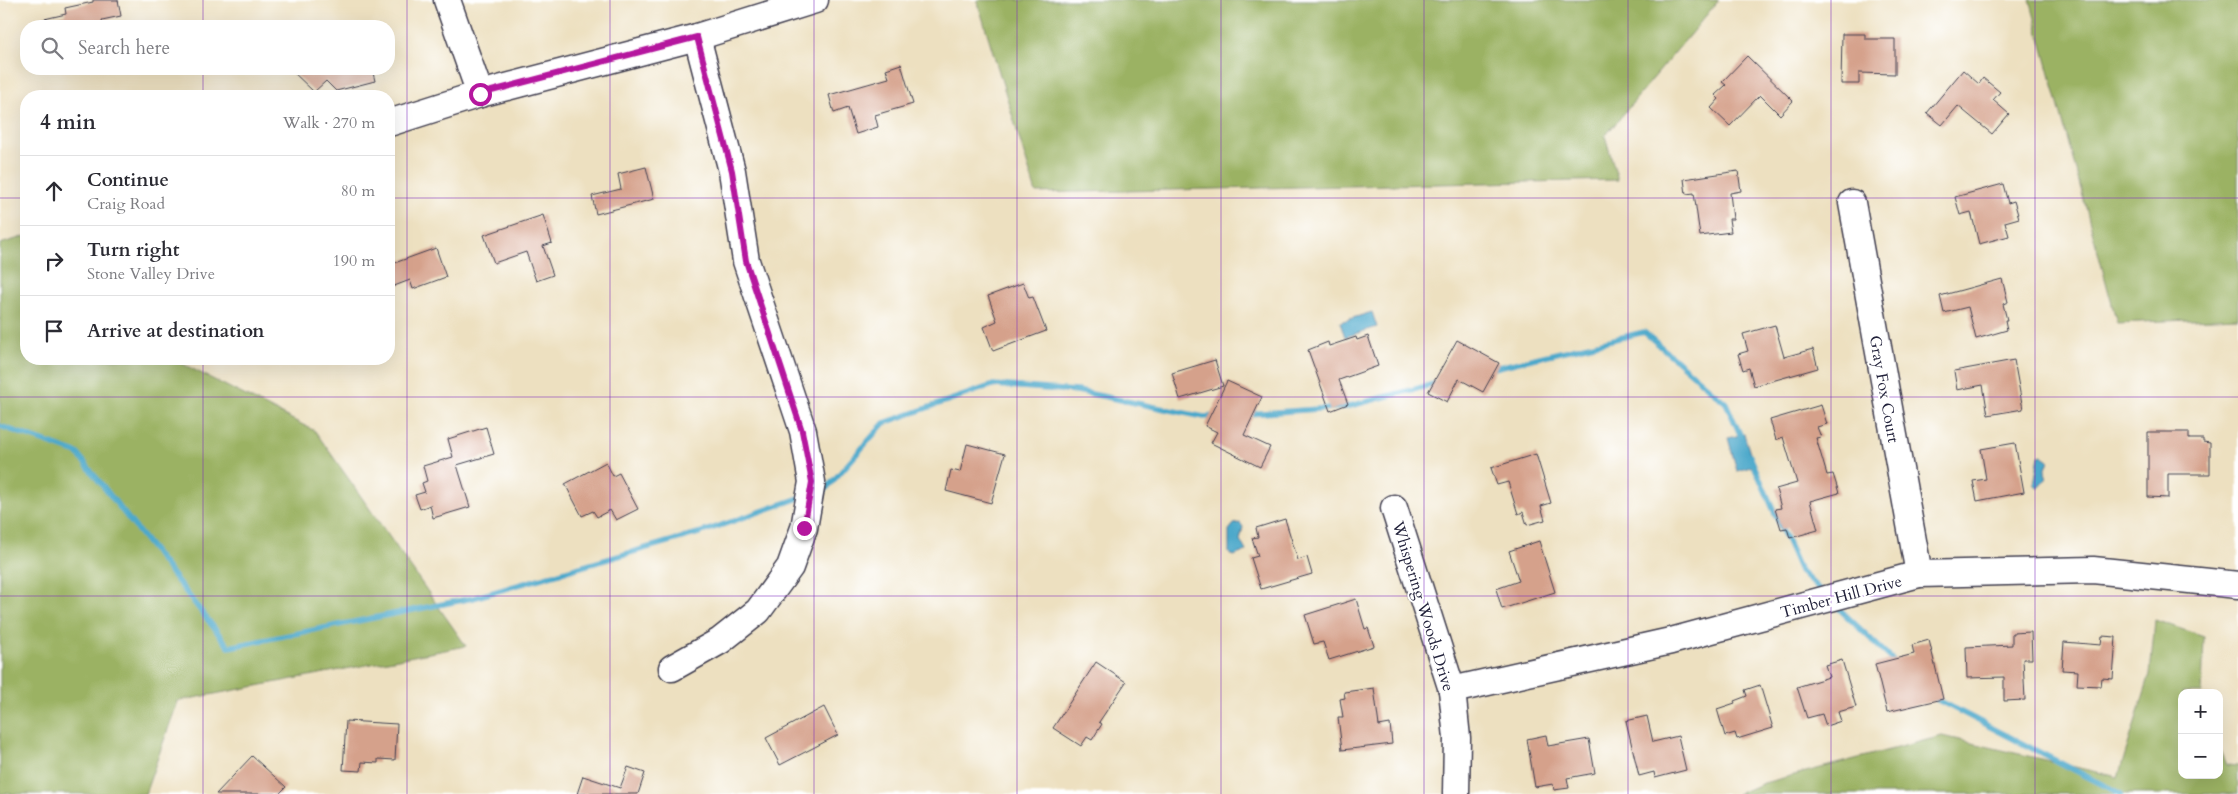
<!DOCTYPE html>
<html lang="en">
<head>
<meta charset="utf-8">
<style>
  :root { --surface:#fff; --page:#f7f7f7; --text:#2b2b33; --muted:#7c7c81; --line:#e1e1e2 }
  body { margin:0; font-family:Cardo,serif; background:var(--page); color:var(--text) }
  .controls { position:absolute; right:15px; bottom:15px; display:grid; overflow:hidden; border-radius:10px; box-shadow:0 5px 20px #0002 }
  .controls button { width:45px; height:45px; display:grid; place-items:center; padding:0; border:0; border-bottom:1px solid var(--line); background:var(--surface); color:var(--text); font:25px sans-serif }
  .stop { position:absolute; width:15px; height:15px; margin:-11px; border:4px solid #b5179e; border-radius:50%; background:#fff }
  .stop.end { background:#b5179e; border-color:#fff; box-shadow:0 1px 5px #0008 }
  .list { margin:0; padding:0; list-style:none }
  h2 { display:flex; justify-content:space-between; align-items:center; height:65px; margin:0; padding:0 20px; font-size:21px }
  h2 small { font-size:16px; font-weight:400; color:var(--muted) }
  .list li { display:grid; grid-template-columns:32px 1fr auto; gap:15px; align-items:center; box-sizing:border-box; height:70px; padding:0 20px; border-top:1px solid var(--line) }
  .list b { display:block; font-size:19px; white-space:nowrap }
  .list p { margin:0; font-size:16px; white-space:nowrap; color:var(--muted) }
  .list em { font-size:16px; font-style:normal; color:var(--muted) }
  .icon { flex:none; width:28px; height:28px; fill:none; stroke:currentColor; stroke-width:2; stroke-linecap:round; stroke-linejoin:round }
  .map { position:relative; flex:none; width:2238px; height:794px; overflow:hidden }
  .search { position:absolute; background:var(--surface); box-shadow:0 5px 20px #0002; left:20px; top:20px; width:375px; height:55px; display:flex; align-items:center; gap:12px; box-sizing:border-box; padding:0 18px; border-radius:20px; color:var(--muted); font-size:19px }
  .panel { position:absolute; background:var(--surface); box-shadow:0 5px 20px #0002; left:20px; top:90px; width:375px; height:275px; border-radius:20px }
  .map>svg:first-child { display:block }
  .forest { fill:#9bb264; stroke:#5e6a50 }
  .water { fill:#4da9cb; stroke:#386683 }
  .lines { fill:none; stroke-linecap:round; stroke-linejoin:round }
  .stream { stroke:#4da9cb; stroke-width:5.5 }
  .building { fill:#d5a18b }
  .minor-casing { stroke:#403e4f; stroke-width:29 }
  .minor { stroke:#fff; stroke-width:26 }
  .route { stroke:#b5179e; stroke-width:6 }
  .grid { fill:none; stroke:#7b2cbf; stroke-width:1; stroke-opacity:0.55 }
  .labels { text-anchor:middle; stroke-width:4; stroke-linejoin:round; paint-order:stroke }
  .street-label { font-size:16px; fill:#22223b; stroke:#fff }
</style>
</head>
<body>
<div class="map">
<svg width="2238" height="794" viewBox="0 0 2238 794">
  <rect width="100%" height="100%" fill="#fff"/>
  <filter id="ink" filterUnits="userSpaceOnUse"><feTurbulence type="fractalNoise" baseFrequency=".02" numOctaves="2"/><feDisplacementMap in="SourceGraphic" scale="10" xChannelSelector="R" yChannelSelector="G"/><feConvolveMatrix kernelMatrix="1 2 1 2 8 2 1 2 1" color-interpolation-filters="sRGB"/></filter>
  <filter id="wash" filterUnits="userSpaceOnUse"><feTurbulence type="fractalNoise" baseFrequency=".0096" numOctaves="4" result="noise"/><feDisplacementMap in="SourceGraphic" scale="20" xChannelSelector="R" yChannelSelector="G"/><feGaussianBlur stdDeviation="1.12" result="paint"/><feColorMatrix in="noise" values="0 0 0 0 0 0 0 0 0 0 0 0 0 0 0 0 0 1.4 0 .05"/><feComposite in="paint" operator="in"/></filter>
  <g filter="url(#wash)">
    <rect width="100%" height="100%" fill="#ede0c0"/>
    <g class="forest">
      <polygon points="977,0 1719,0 1605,136 1618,180 1036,193"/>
      <polygon points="2030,0 2238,0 2238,318 2117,323"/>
      <polygon points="26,236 26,359 173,359 315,431 466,646 178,701 145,794 0,794 0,244"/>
      <polygon points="2155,620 2204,637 2202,693 2182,693 2182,775 2219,775 2219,746 2227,765 2238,766 2238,794 1737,794 1764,783 1942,736 2118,777 2150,674"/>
    </g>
    <g class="water">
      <polygon points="1372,312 1377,327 1345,337 1340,322"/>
      <polygon points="1744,434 1754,466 1737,471 1728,438"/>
      <polygon points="2042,455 2049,460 2045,472 2047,478 2038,488 2034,484 2039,456"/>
      <polygon points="1240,523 1243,527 1240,540 1246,551 1234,556 1229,553 1229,530 1234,524"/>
    </g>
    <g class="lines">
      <g class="stream">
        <polyline points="1490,369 1644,332 1726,403 1743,441"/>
        <polyline points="1248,414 1346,407 1438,383"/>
        <polyline points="0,426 77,453 229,647 473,598 702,532 802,497"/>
        <polyline points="1750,456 1800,571 1822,592"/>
        <polyline points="818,492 825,490 884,423 993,385 1077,391 1204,417 1217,416"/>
        <polyline points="1834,604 1898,665"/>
        <polyline points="1932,697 2121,794"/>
      </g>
    </g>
    <g id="blocks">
      <g class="building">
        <polygon points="93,0 118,0 121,16 102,20 103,26 40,26 40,20 66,14 65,8 93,2"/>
        <polygon points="1842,34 1865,34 1865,39 1895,39 1895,74 1859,73 1859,84 1841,84"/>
        <polygon points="1747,56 1793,101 1780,115 1760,95 1730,126 1711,108 1719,99 1715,95 1726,85 1722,82"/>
        <polygon points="901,64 913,104 875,115 878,127 856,134 848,108 834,113 829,95 889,78 886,69"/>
        <polygon points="290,69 372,69 375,81 336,91 326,81 314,92"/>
        <polygon points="1963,70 1979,84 1983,78 2000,92 1993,100 2009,114 1992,134 1958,106 1942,125 1927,113"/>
        <polygon points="646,167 654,199 596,214 592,196 621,189 618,174"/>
        <polygon points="1738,171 1741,191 1730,193 1733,219 1729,219 1731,232 1700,236 1694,193 1686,194 1684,179"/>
        <polygon points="2003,184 2008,203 2014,201 2019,218 2005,222 2009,236 1979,244 1971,212 1960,215 1955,197"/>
        <polygon points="543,215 552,243 543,246 553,275 536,281 526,252 494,263 484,235"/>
        <polygon points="436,248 446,277 413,289 410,280 389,288 389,265"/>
        <polygon points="2002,279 2008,302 2003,304 2007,320 2005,320 2007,330 1976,339 1968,307 1944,313 1940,296"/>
        <polygon points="1023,283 1029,298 1033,297 1046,331 993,351 984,327 997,321 988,296"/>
        <polygon points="1775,325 1784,357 1813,349 1818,368 1754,386 1749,368 1743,370 1738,354 1748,351 1743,334"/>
        <polygon points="1368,336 1378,366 1339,380 1348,404 1330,411 1308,350 1328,342 1329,346 1356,337 1357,340"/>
        <polygon points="1457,340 1499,363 1483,392 1459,379 1447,402 1428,392"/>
        <polygon points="1215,360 1223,386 1180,399 1172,373"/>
        <polygon points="2014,360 2023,409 1988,415 1983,385 1957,390 1954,371"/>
        <polygon points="1227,381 1262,397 1244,435 1270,447 1260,467 1211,443 1217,432 1205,426"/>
        <polygon points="1821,405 1827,424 1817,427 1821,437 1816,438 1827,475 1833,474 1839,493 1810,501 1818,530 1790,538 1787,528 1781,529 1775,509 1781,508 1776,489 1797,483 1783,437 1776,440 1770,420"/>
        <polygon points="486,427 494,454 457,465 470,507 433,518 430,505 420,509 415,495 425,492 422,483 427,481 423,466 453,457 448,439"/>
        <polygon points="2148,432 2189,432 2189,439 2203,439 2203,442 2210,443 2210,474 2168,474 2168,498 2148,497"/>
        <polygon points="2015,443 2024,492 1977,501 1973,481 1986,479 1981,449"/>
        <polygon points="967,444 1005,454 991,503 946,491 951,470 960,472"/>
        <polygon points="1536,454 1551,503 1541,506 1545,520 1527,525 1523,512 1518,514 1508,482 1497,485 1491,468"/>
        <polygon points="606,462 613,476 619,473 638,509 616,520 610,510 597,517 593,511 582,516 565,484"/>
        <polygon points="1285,519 1298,560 1307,557 1312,574 1261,589 1251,558 1258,556 1252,538 1258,537 1256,528"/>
        <polygon points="1539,541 1555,592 1502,609 1496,589 1519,581 1509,551"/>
        <polygon points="1356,599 1365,629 1368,628 1374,646 1329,660 1323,642 1314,644 1305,615"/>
        <polygon points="2031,632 2032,659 2023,659 2025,700 2004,701 2004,677 1967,678 1966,647 2012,645 2012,633"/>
        <polygon points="2102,636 2116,637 2113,679 2102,678 2101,686 2077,685 2078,671 2062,670 2064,642 2101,645"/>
        <polygon points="1929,640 1943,699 1887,712 1875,664 1914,654 1912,645"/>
        <polygon points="1842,660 1856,707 1838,712 1841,721 1826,726 1822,714 1807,718 1797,687 1829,677 1825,665"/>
        <polygon points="1096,662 1126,682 1099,722 1102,724 1092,740 1087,737 1081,746 1053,728"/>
        <polygon points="1760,685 1773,728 1737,739 1735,733 1725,736 1717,709 1735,703 1734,701 1747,696 1745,690"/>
        <polygon points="1374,688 1379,726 1390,724 1392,744 1342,750 1338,717 1343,717 1340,699 1345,698 1344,692"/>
        <polygon points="824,707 838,735 780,765 766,738"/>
        <polygon points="1647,716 1653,742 1678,736 1686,770 1655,778 1654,772 1639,776 1626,721"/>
        <polygon points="346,721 397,724 395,760 378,759 378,763 362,762 361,771 343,770"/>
        <polygon points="1546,735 1548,746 1589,739 1595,773 1567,778 1569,788 1554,790 1553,784 1535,787 1527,739"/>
        <polygon points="252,756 286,787 279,794 216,794"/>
        <polygon points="628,767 645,773 638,794 577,794 583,776 620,788"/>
      </g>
    </g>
  </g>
  <g filter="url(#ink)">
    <use href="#blocks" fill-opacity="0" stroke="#403e4f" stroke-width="1"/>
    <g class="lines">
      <defs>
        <g id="minor">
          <polyline points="447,0 480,94"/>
          <polyline points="389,123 480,94 697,37 815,0"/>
          <polyline points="1852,203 1919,574"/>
          <polyline points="1394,508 1452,690 1457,738 1456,794"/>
          <polyline points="672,668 720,641 758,611 790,567 804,528 812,482 803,431 746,261 732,171 697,37"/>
          <polyline points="1452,690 1671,641 1919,574 2093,570 2238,585"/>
        </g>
      </defs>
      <use href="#minor" class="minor-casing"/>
      <use href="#minor" class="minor"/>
    </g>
  </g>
  <g class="lines" filter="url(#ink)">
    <polyline class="route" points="480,94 697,37 732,171 746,261 802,431 812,482 804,528"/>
  </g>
  <path class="grid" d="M203,0V26M407,0V794M610,0V794M814,0V794M1017,0V794M1221,0V794M1424,0V794M1628,0V794M1831,0V794M2035,0V794M203,69V96M0,198H26M389,198H2238M203,359V794M0,397H2238M0,596H2238"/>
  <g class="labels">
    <g class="street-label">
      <text transform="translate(1885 389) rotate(80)" y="6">Gray Fox Court</text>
      <text transform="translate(1841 596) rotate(-15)" y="6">Timber Hill Drive</text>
      <text transform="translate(1424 606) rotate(73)" y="6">Whispering Woods Drive</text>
    </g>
  </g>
</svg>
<div class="controls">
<button>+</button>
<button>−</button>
</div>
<div class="stop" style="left:480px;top:94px"></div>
<div class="stop end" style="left:804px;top:528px"></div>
<div class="search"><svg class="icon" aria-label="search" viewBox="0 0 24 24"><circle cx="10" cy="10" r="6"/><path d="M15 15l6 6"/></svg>Search here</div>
<section class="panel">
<h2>4 min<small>Walk · 270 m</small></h2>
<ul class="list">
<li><svg class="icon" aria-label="ahead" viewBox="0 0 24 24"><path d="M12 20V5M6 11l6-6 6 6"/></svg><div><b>Continue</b><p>Craig Road</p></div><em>80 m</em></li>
<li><svg class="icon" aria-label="right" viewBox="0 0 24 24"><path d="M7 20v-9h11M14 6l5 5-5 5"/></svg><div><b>Turn right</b><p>Stone Valley Drive</p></div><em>190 m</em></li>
<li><svg class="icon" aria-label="arrive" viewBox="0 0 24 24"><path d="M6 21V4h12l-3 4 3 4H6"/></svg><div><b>Arrive at destination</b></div></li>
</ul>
</section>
</div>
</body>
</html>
